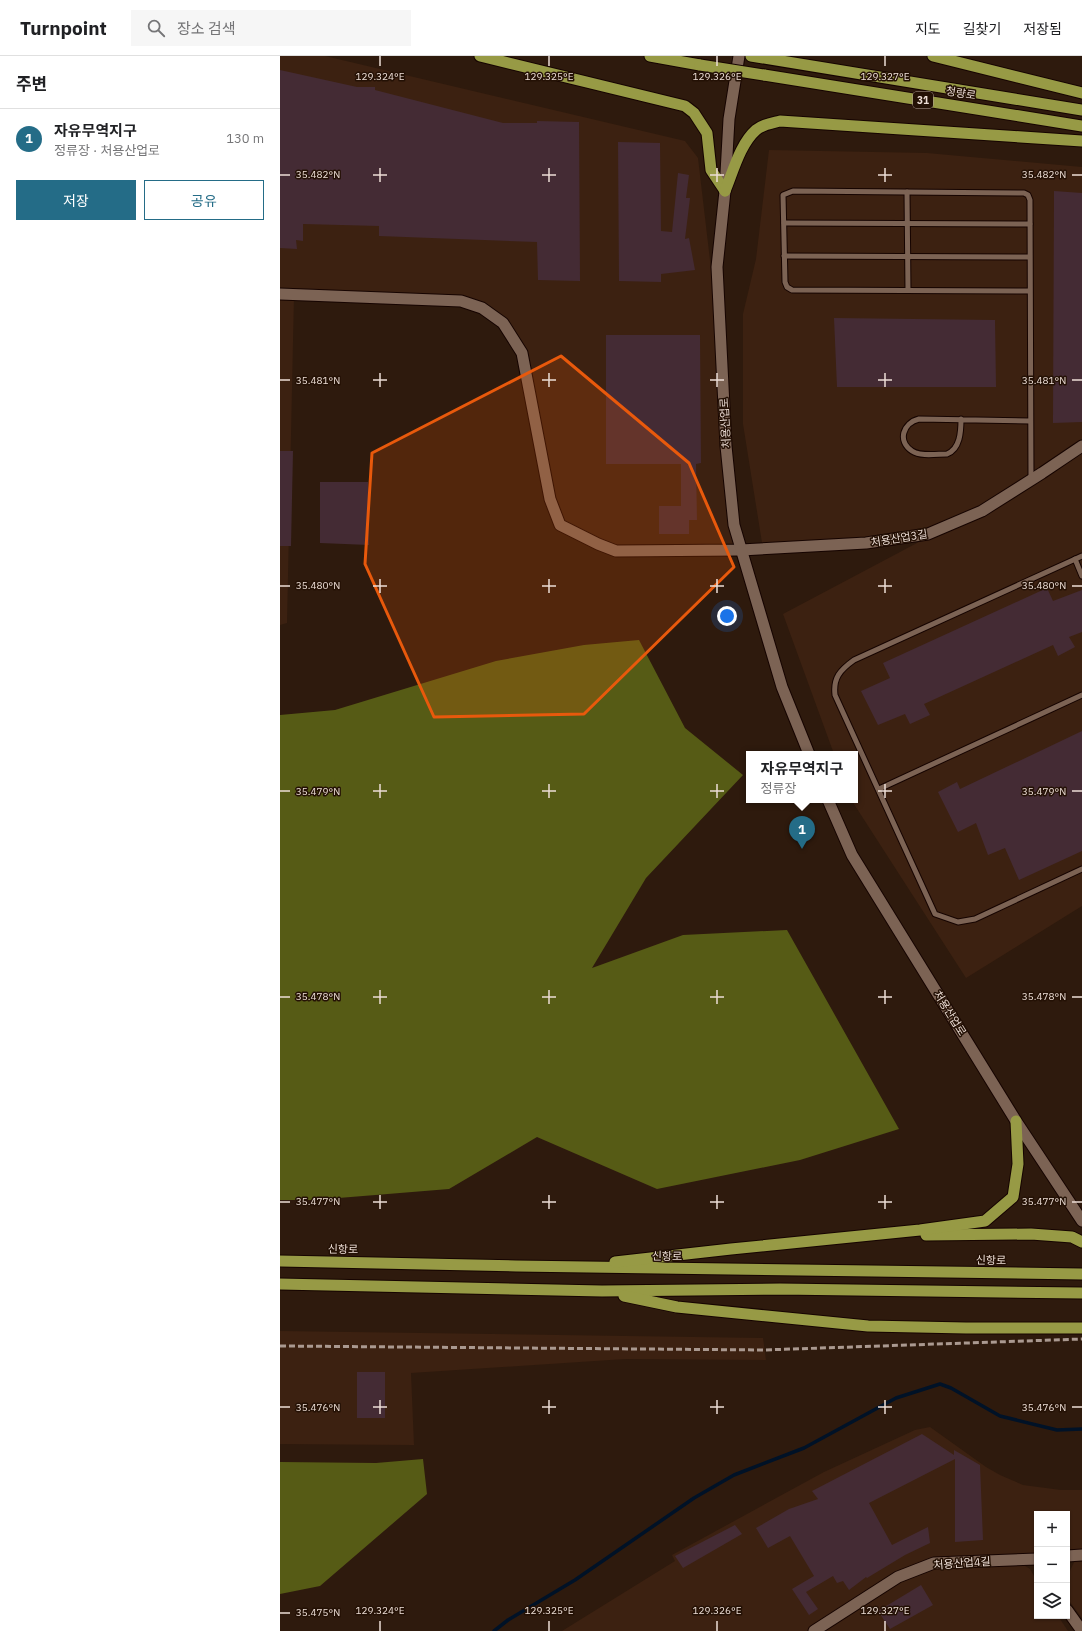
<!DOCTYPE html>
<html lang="ko">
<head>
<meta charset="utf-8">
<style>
  :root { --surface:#fff; --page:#f6f6f6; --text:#202124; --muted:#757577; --line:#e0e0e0; --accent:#246c87 }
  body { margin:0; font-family:"IBM Plex Sans","Noto Sans KR",sans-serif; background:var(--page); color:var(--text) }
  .controls { position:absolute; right:12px; bottom:12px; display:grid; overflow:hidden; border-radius:0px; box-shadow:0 1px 3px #0004 }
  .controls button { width:36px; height:36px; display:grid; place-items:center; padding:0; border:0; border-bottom:1px solid var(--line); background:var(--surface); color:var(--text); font:20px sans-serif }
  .you { position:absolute; left:447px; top:560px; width:14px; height:14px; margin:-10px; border:3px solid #fff; border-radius:50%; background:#1a73e8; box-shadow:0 0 0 6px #1a73e833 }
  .badge { display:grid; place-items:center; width:26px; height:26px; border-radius:50%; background:var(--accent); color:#fff; font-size:13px; font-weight:700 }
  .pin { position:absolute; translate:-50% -33px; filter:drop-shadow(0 1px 2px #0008) }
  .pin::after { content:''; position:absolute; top:21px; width:14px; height:12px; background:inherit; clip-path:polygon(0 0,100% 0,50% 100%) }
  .popup { position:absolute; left:466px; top:695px; width:112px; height:52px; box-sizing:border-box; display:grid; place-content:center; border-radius:0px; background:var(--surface); filter:drop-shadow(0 1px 3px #0005); font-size:13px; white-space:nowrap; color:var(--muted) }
  .popup b { font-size:15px; color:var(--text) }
  .popup::after { content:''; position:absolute; left:50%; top:100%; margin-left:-8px; border:8px solid transparent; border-top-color:var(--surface) }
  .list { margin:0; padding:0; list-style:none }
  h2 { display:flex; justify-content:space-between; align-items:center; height:52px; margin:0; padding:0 16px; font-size:17px }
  h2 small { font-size:13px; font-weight:400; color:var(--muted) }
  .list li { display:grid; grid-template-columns:26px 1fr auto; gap:12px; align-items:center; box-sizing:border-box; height:60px; padding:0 16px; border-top:1px solid var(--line) }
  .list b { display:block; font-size:15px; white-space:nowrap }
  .list p { margin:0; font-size:13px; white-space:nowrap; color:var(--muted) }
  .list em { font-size:13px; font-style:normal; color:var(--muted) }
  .actions { display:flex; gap:8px; padding:12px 16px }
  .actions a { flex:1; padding:9px 0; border:1px solid var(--accent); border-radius:0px; text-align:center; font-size:14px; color:var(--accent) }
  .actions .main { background:var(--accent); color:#fff }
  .icon { flex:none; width:22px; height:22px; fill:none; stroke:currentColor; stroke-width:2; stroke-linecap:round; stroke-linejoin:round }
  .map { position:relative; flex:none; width:802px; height:1575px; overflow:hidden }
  header { display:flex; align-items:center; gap:24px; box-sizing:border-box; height:56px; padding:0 20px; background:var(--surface); border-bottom:1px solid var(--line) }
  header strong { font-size:19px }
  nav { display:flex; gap:22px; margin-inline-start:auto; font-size:14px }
  .search { width:280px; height:36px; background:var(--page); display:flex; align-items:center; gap:10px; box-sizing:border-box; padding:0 14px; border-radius:0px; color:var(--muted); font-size:15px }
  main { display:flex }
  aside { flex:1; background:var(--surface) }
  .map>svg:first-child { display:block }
  .built { fill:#3c2111 }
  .forest { fill:#565b15 }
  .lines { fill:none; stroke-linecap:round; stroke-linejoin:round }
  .stream { stroke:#001227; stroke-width:3.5 }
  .building { fill:#442b34 }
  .service-casing { stroke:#160400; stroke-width:7 }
  .tertiary-casing { stroke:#160400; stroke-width:13 }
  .secondary-casing { stroke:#160400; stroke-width:13 }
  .trunk-casing { stroke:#160400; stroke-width:13 }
  .service { stroke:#7c6354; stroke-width:5 }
  .tertiary { stroke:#7c6354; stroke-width:11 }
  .secondary { stroke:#7c6354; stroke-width:11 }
  .trunk { stroke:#979a45; stroke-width:11 }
  .rail { stroke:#aa9990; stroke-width:3; stroke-dasharray:6 3; stroke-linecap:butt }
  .trunk-bridge-casing { stroke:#160400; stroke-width:13; stroke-linecap:butt }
  .trunk-bridge { stroke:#979a45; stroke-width:11 }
  .marked { fill:#e8590c; fill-opacity:0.2; stroke:#e8590c; stroke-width:3; stroke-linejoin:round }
  .ticks { fill:none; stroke:#edded6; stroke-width:1.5 }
  .labels { text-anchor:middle; stroke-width:3; stroke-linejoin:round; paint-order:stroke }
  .shield { fill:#241105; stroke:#b1a097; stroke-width:1 }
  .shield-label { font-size:10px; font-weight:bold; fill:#edded6 }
  .street-label { font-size:11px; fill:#edded6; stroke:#241105 }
  .ticks-label { font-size:10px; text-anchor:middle; fill:#edded6; stroke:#241105; stroke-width:3; stroke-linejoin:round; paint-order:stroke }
</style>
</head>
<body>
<header>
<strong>Turnpoint</strong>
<div class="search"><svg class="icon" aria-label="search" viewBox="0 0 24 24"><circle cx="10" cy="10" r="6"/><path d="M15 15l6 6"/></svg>장소 검색</div>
<nav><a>지도</a><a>길찾기</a><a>저장됨</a></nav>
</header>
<main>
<aside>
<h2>주변<small></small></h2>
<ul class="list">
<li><span class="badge">1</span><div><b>자유무역지구</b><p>정류장 · 처용산업로</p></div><em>130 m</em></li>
</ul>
<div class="actions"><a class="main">저장</a><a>공유</a></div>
</aside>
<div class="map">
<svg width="802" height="1575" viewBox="0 0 802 1575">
  <rect width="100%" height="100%" fill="#2e1a0d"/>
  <g class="built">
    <polygon points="0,0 45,0 405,85 418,102 441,298 461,494 336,495 280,469 242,297 223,267 181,245 14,239 7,567 0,569"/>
    <polygon points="489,94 647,97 802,111 802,850 686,922 572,745 571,744 575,744 575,698 554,698 503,558 671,469 648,478 483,493 463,368 463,258 476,203"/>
    <polygon points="0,1275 483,1282 486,1304 345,1303 131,1317 134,1389 0,1388"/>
    <polygon points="650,1371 706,1411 720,1419 743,1429 781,1434 802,1434 802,1562 790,1546 787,1538 787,1521 797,1500 787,1500 787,1458 757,1458 757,1503 735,1504 750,1513 757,1525 757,1560 778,1560 788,1575 282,1575 395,1505 392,1499 544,1416 635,1374"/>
  </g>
  <g class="forest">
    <polygon points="359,584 405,672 463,719 366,822 312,912 403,879 507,874 619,1073 520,1104 377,1133 257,1081 169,1133 34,1144 0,1144 0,659 55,654 216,605 304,589"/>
    <polygon points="143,1403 147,1438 40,1530 0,1538 0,1406 96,1407"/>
  </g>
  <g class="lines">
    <polyline class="stream" points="214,1575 228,1564 295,1524 414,1442 454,1419 524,1392 616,1342 660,1328 671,1332 720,1360 777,1374 802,1373"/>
  </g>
  <g class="building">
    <polygon points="0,14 77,31 95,31 95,34 223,67 257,67 257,65 299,66 300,225 258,224 257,186 99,180 99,170 23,168 23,185 16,184 17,193 0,192"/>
    <polygon points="338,86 380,87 381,175 392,176 398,117 409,119 406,142 410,142 405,183 409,182 415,214 381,218 381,226 339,225"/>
    <polygon points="774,135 802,137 802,366 773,367"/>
    <polygon points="554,262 715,264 716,331 557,331"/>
    <polygon points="326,279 420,279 421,407 416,408 417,464 409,464 409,478 379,478 379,450 401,450 401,408 326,408"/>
    <polygon points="0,395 13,395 11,490 0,490"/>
    <polygon points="40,426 88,426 89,489 40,487"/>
    <polygon points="767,532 773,545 802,534 802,576 789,581 795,591 778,600 773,589 644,648 650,659 630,668 625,658 598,669 581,635 610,622 603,607"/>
    <polygon points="802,675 802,795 739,824 725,792 708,799 696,767 678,776 658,736 677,726 680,733"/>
    <rect x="77" y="1316" width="28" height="46"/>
    <polygon points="642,1378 674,1399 674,1394 700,1409 703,1484 675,1486 675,1403 589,1447 612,1489 648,1471 650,1487 625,1499 587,1522 586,1521 569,1534 563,1525 557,1527 553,1520 526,1536 538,1553 529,1559 512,1533 534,1520 510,1480 488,1492 476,1472 509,1453 538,1443 532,1435"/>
    <polygon points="455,1469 462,1478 403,1512 395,1500"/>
    <polygon points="641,1529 653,1549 610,1573 598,1555"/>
  </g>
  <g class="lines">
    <defs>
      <g id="service">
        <polyline points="627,136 628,234"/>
        <polyline points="504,167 750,168"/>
        <polyline points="504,200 749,201"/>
        <polyline points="749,235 512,234 507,231 505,226 503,139 513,135 744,137 748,139 750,144 751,423"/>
        <path d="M681,363C681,376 680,393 667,398C657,398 641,401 632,395C617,385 623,367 639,363L750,365"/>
        <path d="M802,500L574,604C560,614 553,622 555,639L655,858L678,866L695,863L802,813"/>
        <polyline points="795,503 802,520"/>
        <polyline points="599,733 802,639"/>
      </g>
      <g id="tertiary">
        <polyline points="0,238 181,245 202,252 223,267 242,297 270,443 280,469 318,488 336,495 461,494 586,487 648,478 702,455 762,417 802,390"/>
        <polyline points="787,1500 802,1499"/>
        <polyline points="787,1554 802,1575"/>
        <polyline points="534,1575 618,1521 654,1507 757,1503"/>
      </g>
      <g id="secondary">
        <polyline points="459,0 449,63 445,135 437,211 446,390 454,469 502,631 529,698"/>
        <polyline points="548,744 572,799 736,1065 802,1165"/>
      </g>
      <g id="trunk">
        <polyline points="200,0 405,50 414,57 427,77 431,114 445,135"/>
        <polyline points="370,0 420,9"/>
        <polyline points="471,0 802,54"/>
        <polyline points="653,0 802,37"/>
        <polyline points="484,19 802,70"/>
        <path d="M445,135C453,116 460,88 476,74C483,68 492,67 500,65L802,85"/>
        <polyline points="646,1179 751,1178 792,1181 802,1186"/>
        <polyline points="0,1205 236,1210 802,1218"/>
        <polyline points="335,1206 451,1193 640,1174 705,1165 733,1141 738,1108 736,1065"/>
        <polyline points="0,1228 322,1235 500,1233 802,1237"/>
        <polyline points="344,1240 397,1251 588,1270 686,1272 802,1272"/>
      </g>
    </defs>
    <use href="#service" class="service-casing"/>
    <use href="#tertiary" class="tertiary-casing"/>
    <use href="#secondary" class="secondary-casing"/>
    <use href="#trunk" class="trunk-casing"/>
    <use href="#service" class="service"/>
    <use href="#tertiary" class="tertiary"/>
    <use href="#secondary" class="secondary"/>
    <use href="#trunk" class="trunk"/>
    <polyline class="rail" points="0,1290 484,1294 802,1283"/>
    <defs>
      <polyline id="trunk-bridge" points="420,9 484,19"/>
    </defs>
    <use href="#trunk-bridge" class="trunk-bridge-casing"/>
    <use href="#trunk-bridge" class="trunk-bridge"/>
  </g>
  <path class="marked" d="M281,300L409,407L454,511L304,658L154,661L85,508L92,397Z"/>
  <path class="ticks" d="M100,0V10M269,0V10M437,0V10M605,0V10M100,112V126M269,112V126M437,112V126M605,112V126M0,119H10M93,119H107M262,119H276M430,119H444M598,119H612M792,119H802M100,317V331M269,317V331M437,317V331M605,317V331M0,324H10M93,324H107M262,324H276M430,324H444M598,324H612M792,324H802M100,523V537M269,523V537M437,523V537M605,523V537M0,530H10M93,530H107M262,530H276M430,530H444M598,530H612M792,530H802M100,728V742M269,728V742M437,728V742M605,728V742M0,735H10M93,735H107M262,735H276M430,735H444M598,735H612M792,735H802M100,934V948M269,934V948M437,934V948M605,934V948M0,941H10M93,941H107M262,941H276M430,941H444M598,941H612M792,941H802M100,1139V1153M269,1139V1153M437,1139V1153M605,1139V1153M0,1146H10M93,1146H107M262,1146H276M430,1146H444M598,1146H612M792,1146H802M100,1344V1358M269,1344V1358M437,1344V1358M605,1344V1358M0,1351H10M93,1351H107M262,1351H276M430,1351H444M598,1351H612M792,1351H802M0,1557H10M100,1565V1575M269,1565V1575M437,1565V1575M605,1565V1575"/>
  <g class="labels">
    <rect class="shield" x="633" y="36" width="20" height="16" rx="3"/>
    <g class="shield-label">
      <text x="643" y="48">31</text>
    </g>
    <g class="street-label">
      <text transform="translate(681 37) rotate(9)" y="4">청량로</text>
      <text transform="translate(445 367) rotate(-93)" y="4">처용산업로</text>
      <text transform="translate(619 482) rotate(-9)" y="4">처용산업3길</text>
      <text transform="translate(670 957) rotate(58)" y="4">처용산업로</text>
      <text transform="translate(63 1193) rotate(1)" y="4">신항로</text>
      <text transform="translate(387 1200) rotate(1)" y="4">신항로</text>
      <text transform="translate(711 1204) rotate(1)" y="4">신항로</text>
      <text transform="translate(682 1507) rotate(-4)" y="4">처용산업4길</text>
    </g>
  </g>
  <g class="ticks-label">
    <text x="100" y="24">129.324°E</text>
    <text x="269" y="24">129.325°E</text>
    <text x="437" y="24">129.326°E</text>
    <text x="605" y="24">129.327°E</text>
    <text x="38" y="122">35.482°N</text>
    <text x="764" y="122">35.482°N</text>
    <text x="38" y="328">35.481°N</text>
    <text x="764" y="328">35.481°N</text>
    <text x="38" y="533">35.480°N</text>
    <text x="764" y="533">35.480°N</text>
    <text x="38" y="739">35.479°N</text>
    <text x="764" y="739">35.479°N</text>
    <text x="38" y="944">35.478°N</text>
    <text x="764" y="944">35.478°N</text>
    <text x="38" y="1149">35.477°N</text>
    <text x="764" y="1149">35.477°N</text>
    <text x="38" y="1355">35.476°N</text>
    <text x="764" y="1355">35.476°N</text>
    <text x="100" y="1558">129.324°E</text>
    <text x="269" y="1558">129.325°E</text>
    <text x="437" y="1558">129.326°E</text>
    <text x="605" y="1558">129.327°E</text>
    <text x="38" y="1560">35.475°N</text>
  </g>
</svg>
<div class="controls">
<button>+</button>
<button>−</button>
<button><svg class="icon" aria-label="layers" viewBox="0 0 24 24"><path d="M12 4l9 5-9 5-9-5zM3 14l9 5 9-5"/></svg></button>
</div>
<div class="you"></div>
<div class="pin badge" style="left:522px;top:793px">1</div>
<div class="popup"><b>자유무역지구</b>정류장</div>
</div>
</main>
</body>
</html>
